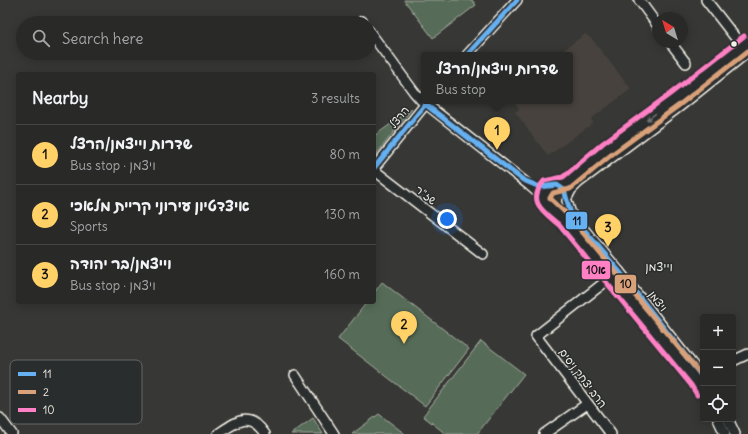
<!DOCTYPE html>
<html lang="en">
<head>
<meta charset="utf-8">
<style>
  :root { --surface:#292928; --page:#353534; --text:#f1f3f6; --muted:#a5a6a8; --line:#454545; --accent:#ffd166 }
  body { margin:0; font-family:Delius,"Playpen Sans Hebrew",sans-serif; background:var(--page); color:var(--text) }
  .controls { position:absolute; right:12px; bottom:12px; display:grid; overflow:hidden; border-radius:4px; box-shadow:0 2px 10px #0003 }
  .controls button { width:36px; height:36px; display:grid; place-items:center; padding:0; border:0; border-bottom:1px solid var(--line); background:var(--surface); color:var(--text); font:20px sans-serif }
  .compass { position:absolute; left:652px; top:12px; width:36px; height:36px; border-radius:50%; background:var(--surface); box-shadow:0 2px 10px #0003; rotate:322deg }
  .you { position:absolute; left:447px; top:219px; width:14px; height:14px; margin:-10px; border:3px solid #fff; border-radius:50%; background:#1a73e8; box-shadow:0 0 0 6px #1a73e833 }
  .badge { display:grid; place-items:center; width:26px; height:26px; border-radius:50%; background:var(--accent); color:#111; font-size:13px; font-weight:700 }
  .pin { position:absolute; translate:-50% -33px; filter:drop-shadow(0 1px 2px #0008) }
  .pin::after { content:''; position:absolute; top:21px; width:14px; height:12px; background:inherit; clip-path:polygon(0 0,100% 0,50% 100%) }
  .popup { position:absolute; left:421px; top:52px; width:152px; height:52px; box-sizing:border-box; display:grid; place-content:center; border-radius:4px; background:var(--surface); filter:drop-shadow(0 1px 3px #0005); font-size:13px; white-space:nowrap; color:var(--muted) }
  .popup b { font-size:15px; color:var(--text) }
  .popup::after { content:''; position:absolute; left:50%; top:100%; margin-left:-8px; border:8px solid transparent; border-top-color:var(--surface) }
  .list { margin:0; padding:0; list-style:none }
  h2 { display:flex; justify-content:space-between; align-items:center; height:52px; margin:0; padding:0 16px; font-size:17px }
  h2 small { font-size:13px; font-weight:400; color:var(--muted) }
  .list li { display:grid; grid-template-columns:26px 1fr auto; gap:12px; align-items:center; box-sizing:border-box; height:60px; padding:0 16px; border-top:1px solid var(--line) }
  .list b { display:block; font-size:15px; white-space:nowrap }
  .list p { margin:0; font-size:13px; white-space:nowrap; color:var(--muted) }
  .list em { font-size:13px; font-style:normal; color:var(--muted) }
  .icon { flex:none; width:22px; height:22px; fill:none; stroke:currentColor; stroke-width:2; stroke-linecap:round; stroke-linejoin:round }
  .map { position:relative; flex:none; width:748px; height:434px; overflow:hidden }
  .search { position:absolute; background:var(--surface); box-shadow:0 2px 10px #0003; left:16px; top:16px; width:360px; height:44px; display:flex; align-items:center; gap:10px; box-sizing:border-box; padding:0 14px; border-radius:22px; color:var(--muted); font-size:15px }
  .panel { position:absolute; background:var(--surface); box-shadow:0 2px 10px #0003; left:16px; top:72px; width:360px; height:232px; border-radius:4px }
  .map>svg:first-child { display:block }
  .built { fill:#46433d }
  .green { fill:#576c58; stroke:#a6aea0 }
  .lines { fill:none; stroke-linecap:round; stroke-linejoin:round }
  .minor-casing { stroke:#f4f1e8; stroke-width:12 }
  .minor { stroke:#2a2d2e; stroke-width:9 }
  .bus-1-casing { stroke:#2a2d2e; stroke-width:8 }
  .bus-2-casing { stroke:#2a2d2e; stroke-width:8 }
  .bus-3-casing { stroke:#2a2d2e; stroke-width:8 }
  .bus-1 { stroke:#66b1f2; stroke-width:5 }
  .bus-2 { stroke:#d9a179; stroke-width:5 }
  .bus-3 { stroke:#ff80c5; stroke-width:5 }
  .oneway { fill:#71726f }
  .bus-dot { fill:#f4f1e8; stroke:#2a2d2e; stroke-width:1.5 }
  .labels { text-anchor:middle; stroke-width:3; stroke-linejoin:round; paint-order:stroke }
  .street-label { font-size:11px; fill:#f4f1e8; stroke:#2a2d2e }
  .neighbourhood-label { font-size:12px; fill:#f4f1e8; stroke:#2a2d2e }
  .key { fill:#2a2d2e; stroke:#676866; stroke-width:1 }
  .key-label { font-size:11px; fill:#f4f1e8 }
  .line-badge { stroke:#2a2d2e; stroke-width:1.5 }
  .pale-badge-label { font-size:11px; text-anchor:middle; font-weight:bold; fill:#111 }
</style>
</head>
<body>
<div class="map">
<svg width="748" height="434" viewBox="0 0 748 434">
  <rect width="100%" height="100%" fill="#373735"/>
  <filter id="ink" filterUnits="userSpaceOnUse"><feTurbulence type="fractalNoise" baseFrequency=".025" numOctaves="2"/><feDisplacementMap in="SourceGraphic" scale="8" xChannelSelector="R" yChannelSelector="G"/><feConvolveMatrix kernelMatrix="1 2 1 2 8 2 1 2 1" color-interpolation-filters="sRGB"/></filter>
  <g filter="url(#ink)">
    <polygon class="built" points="585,34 592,39 631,89 591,119 593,123 548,156 515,112 519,109 514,101 570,101 570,55 557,55"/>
    <g class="green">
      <polygon points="404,0 472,0 476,5 433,38"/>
      <polygon points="412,109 374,157 374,136"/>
      <polygon points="382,282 469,349 425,406 338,339 367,302 374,302 374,293"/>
      <polygon points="481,341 524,374 477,434 446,434 423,416"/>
      <polygon points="379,414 405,434 352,434"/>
      <polygon points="313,418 323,434 291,434"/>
    </g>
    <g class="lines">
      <defs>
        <g id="minor">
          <polyline points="639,0 658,26"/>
          <polyline points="706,0 734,36"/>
          <polyline points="362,21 363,23"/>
          <polyline points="369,31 414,92 421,100 529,185 537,192 544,202"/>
          <polyline points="670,42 686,63"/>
          <polyline points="467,55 517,0"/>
          <polyline points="374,168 428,101"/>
          <polyline points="374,170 483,254"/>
          <polyline points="568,196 571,190 578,183 679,107 748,52"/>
          <polyline points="567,201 571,214 619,271 703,378"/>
          <polyline points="733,361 748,354"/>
          <polyline points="295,375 334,434"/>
          <polyline points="703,392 697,381 579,238 564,220 546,204 543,199 544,194 548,187 566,183 607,149 674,100 748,42"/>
          <polyline points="0,418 12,434"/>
          <polyline points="718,419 725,434"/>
          <polyline points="728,419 735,434"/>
          <path d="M218,434C236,422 249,410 265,434"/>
          <polyline points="544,434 587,404"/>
          <polyline points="611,434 536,336 619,271"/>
        </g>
      </defs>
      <use href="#minor" class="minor-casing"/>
      <use href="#minor" class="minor"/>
      <defs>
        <g id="bus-1">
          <polyline points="467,55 517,0"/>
          <polyline points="425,104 523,180 540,187 557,185 564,190 571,214 619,271 703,378"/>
          <polyline points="374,168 428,101"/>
        </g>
        <polyline id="bus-2" points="703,377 569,216 550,198 553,193 570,189 611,155 678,106 748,51"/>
        <path id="bus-3" d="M697,395L691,385L559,225C544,212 526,202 544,181L563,177L603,143L670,94L744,36"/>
      </defs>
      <use href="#bus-1" class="bus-1-casing"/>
      <use href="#bus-2" class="bus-2-casing"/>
      <use href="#bus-3" class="bus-3-casing"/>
      <use href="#bus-1" class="bus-1"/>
      <use href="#bus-2" class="bus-2"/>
      <use href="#bus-3" class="bus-3"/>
    </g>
    <defs><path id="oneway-solid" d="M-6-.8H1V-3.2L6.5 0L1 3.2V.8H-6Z"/></defs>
    <use class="oneway" href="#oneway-solid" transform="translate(651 117) rotate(144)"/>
  </g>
  <circle class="bus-dot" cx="734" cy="44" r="3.5"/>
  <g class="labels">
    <g class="street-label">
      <text transform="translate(399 117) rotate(-51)" y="4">הרצל</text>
      <text transform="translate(426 195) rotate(38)" y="4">שז"ר</text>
      <text transform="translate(658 301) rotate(52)" y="4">ויצמן</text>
      <text transform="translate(583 378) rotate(53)" y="4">הרב יצחק ניסים</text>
    </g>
    <g class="neighbourhood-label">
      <text x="659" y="271">וייצמן</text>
    </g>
  </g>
  <rect x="10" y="360" width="132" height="64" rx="6" class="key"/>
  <rect x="18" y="372" width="18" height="4" fill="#66b1f2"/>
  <rect x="18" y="390" width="18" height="4" fill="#d9a179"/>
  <rect x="18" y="408" width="18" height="4" fill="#ff80c5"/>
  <g class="key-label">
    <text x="43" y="378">11</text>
    <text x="43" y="396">2</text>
    <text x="43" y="414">10</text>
  </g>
  <g class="line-badge">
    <rect x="565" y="211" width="23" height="19" rx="4" fill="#66b1f2"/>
    <rect x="581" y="260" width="30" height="20" rx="4" fill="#ff80c5"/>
    <rect x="614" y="274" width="23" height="20" rx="4" fill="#d9a179"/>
  </g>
  <g class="pale-badge-label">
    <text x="577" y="225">11</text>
    <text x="596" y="274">10א</text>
    <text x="626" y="288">10</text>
  </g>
</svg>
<div class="controls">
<button>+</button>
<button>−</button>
<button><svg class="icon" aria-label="locate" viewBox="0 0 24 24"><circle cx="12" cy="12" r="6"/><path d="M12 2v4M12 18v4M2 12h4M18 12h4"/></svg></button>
</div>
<svg class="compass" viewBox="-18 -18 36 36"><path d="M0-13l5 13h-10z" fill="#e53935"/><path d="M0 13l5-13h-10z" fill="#a5a6a8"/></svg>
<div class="you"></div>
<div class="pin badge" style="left:497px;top:150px">1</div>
<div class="popup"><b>שדרות וייצמן/הרצל</b>Bus stop</div>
<div class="pin badge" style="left:404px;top:344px">2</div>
<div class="pin badge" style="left:608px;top:247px">3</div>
<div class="search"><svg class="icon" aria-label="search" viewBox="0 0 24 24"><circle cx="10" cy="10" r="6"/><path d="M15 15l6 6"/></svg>Search here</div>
<section class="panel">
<h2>Nearby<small>3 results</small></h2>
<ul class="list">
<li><span class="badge">1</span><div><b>שדרות וייצמן/הרצל</b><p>Bus stop · ויצמן</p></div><em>80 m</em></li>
<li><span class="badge">2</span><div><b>איצדטיון עירוני קריית מלאכי</b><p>Sports</p></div><em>130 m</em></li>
<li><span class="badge">3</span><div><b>וייצמן/בר יהודה</b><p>Bus stop · ויצמן</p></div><em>160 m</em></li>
</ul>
</section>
</div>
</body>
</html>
